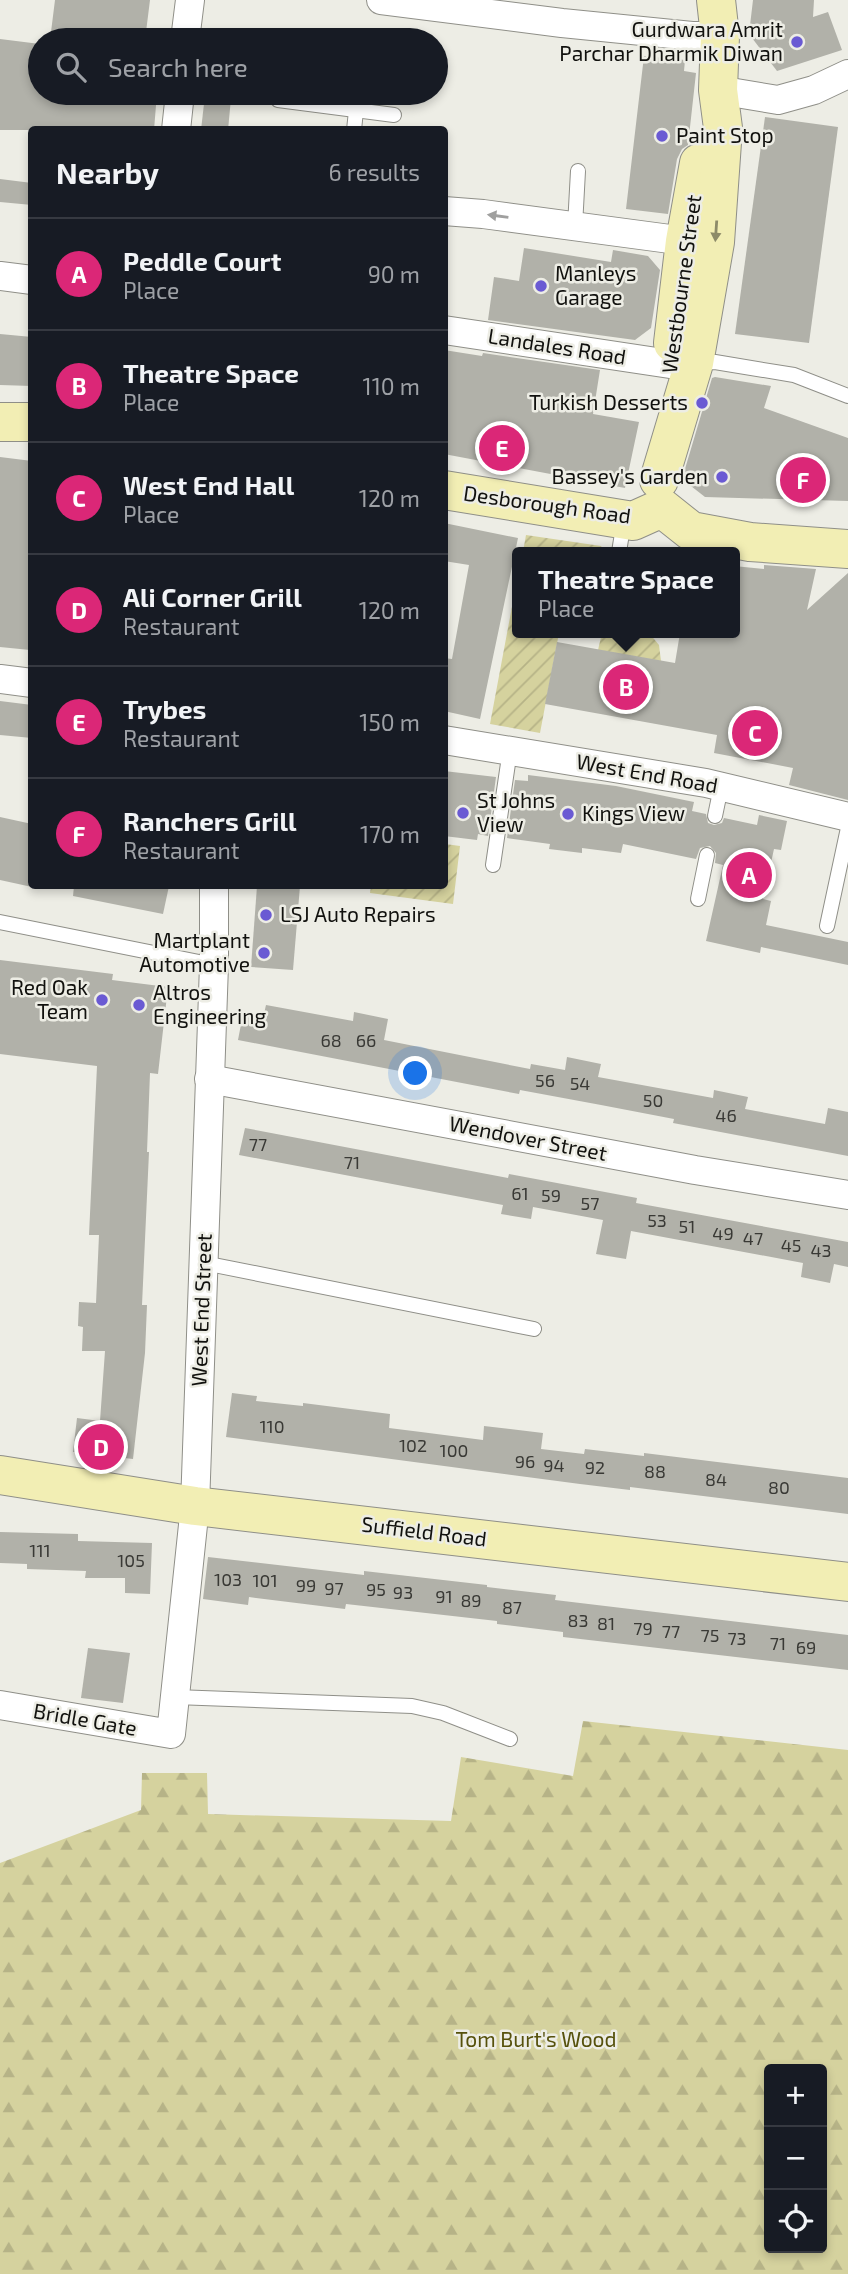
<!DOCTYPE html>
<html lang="en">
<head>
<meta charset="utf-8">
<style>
  :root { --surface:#171b24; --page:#20242c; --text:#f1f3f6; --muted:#9ea1a6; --line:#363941; --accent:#db2777 }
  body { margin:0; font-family:"Exo 2",sans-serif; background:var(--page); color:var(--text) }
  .controls { position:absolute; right:21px; bottom:21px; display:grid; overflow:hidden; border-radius:7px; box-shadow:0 4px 10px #0003 }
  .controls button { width:63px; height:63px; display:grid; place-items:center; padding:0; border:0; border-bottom:2px solid var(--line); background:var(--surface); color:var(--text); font:35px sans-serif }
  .you { position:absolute; left:416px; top:1074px; width:24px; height:24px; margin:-18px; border:5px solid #fff; border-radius:50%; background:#1a73e8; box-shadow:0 0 0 10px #1a73e833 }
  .badge { display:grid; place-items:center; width:46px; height:46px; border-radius:50%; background:var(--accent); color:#fff; font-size:23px; font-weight:700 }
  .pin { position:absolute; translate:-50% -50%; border:4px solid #fff; box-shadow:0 2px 7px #0006 }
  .popup { position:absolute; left:512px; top:547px; width:228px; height:91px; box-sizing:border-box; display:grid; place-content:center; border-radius:7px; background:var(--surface); filter:drop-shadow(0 2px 5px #0005); font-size:23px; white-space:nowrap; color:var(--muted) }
  .popup b { font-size:26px; color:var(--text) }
  .popup::after { content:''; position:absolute; left:50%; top:100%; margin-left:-14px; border:14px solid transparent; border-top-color:var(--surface) }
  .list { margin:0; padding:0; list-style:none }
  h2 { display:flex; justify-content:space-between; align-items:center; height:91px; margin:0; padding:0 28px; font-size:30px }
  h2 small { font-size:23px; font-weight:400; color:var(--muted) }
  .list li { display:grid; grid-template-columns:46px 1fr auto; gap:21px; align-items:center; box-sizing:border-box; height:112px; padding:0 28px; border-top:2px solid var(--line) }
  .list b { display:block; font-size:26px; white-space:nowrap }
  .list p { margin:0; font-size:23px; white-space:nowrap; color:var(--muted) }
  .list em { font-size:23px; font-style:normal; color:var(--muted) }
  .icon { flex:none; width:38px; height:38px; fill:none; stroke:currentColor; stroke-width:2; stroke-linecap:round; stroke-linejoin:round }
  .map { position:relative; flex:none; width:848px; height:2274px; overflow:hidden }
  .search { position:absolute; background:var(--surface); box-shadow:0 4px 10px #0003; left:28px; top:28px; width:420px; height:77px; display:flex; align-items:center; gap:18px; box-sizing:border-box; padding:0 24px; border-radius:38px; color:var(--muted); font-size:26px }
  .panel { position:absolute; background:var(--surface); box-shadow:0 4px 10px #0003; left:28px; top:126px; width:420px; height:763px; border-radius:7px }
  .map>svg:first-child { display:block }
  .forest { fill:url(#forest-firs); fill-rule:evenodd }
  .garden { fill:url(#garden-furrows) }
  .building { fill:#b1b1a9 }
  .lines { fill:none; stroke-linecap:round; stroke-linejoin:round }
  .lane-casing { stroke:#8f8f88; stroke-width:16 }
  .street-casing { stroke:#8f8f88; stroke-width:30 }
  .secondary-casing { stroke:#8f8f88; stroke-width:40 }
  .lane { stroke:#fff; stroke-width:14 }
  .street { stroke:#fff; stroke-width:28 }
  .secondary { stroke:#f2eeb4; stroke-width:38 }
  .oneway { fill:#a0a09f }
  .oneway2 { fill:#8d8b69 }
  .poi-dot { fill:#6a5ad3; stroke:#edede5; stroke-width:2.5 }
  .labels { text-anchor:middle; stroke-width:5; stroke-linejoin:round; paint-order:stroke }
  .number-label { font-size:18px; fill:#393935 }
  .poi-label { font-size:21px; fill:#11110e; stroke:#edede5; text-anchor:start }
  .street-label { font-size:21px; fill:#11110e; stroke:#edede5 }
  .park-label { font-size:21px; fill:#56510c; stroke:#edede5 }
</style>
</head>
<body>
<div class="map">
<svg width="848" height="2274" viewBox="0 0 848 2274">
  <defs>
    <pattern id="forest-firs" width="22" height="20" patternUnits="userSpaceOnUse" patternTransform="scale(1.75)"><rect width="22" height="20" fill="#d5d29e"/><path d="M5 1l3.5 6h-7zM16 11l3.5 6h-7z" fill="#b6b387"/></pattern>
    <pattern id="garden-furrows" width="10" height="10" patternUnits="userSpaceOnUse" patternTransform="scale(1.75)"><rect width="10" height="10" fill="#d5d29e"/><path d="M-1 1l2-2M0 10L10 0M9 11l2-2" fill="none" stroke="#b6b387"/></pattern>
  </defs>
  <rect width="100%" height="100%" fill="#edede5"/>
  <path class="forest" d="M583,1721L848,1750V2274H0V1863L141,1810L142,1773H207L208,1814L451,1821L461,1757L573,1776ZM769,2069H822V2248H769Z"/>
  <g class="garden">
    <polygon points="526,535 601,546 605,552 523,552"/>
    <polygon points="517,580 518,633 559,633 540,733 490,724"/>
    <polygon points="602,633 649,633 659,645 661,661 598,650"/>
    <polygon points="445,844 460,846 453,904 370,893 371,886 444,886"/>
  </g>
  <g class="building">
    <polygon points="55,0 150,0 145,40 50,40"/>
    <polygon points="753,0 814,0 813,17 828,12 842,50 777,71 749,34"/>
    <polygon points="0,39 40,44 40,93 157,93 154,130 0,130"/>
    <polygon points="644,56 685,60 684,71 696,73 688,145 682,149 677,159 668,214 626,209"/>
    <polygon points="205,95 231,98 228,130 201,130"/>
    <polygon points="765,117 838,127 809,343 735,334"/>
    <polygon points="0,179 32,183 32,205 0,202"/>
    <polygon points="524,248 611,262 613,250 648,256 660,270 651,328 635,340 488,320 494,277 519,281"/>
    <polygon points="0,334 32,337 32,386 0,385"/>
    <polygon points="444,350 482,356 483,353 600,370 593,414 639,422 625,488 444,454"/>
    <polygon points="715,377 771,386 764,408 848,438 848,501 705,497 682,479 712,378"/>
    <polygon points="0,457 32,461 30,650 0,647"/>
    <polygon points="444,523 518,538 480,719 444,711 444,658 452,659 469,565 444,561"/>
    <polygon points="764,565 816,569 807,610 848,573 848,800 789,785 793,768 714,753 717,735 545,704 557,642 675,663 680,633 734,633 734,566 764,569"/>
    <polygon points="0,701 32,705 32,738 0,735"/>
    <polygon points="444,771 496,777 488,836 478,834 477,840 444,836"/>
    <polygon points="528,775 616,786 694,802 692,811 706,814 708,823 714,825 722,823 724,818 757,825 759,815 787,821 781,850 774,849 763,899 771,901 766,925 848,942 848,965 761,947 760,953 706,941 723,865 715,863 716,853 710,846 700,848 696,859 623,844 621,853 582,848 582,853 549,849 550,844 507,838 515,780 528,781"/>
    <polygon points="0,817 32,824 32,887 0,880"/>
    <polygon points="74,886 169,886 163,914 73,896"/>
    <polygon points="257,886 300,886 293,970 251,967"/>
    <polygon points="0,960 113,974 112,980 168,987 158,1074 150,1073 147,1152 149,1152 142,1305 147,1305 145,1353 133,1459 73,1452 77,1418 100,1421 105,1351 82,1351 83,1327 78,1326 79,1302 96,1303 99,1235 89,1235 97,1066 0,1054"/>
    <polygon points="266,1005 353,1021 354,1012 388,1019 384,1040 530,1069 531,1064 565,1070 567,1057 601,1064 598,1077 713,1098 714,1090 748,1097 745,1109 825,1124 828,1108 848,1112 848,1156 673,1123 674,1119 601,1105 520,1090 519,1094 238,1040 243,1014 263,1018"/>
    <polygon points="245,1128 508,1178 509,1174 637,1198 636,1203 848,1242 848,1267 834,1264 830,1283 801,1277 803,1263 631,1231 626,1259 596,1254 603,1220 533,1207 531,1219 501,1214 503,1205 239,1155"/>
    <polygon points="232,1393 257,1396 256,1401 303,1406 303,1403 390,1414 389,1428 421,1432 483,1440 484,1426 543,1433 541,1449 584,1454 585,1449 644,1456 644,1453 848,1478 848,1514 630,1487 630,1490 580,1484 226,1437"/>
    <polygon points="0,1532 78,1534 78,1541 152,1543 150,1594 125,1593 125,1578 85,1578 86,1571 27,1569 27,1564 0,1563"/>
    <polygon points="208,1557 364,1575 364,1571 487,1585 487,1587 556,1595 555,1600 848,1635 848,1670 563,1637 563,1632 497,1624 497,1621 346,1604 345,1609 249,1597 248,1605 203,1599"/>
    <polygon points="88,1648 130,1653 123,1703 81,1698"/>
  </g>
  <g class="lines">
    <defs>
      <g id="lane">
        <polyline points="278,100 394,115"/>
        <polyline points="354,130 356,111"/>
        <polyline points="575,226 578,171"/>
        <polyline points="697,363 715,362 794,375 848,396"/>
        <polyline points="619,552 624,521"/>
        <polyline points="715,816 721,787"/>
        <polyline points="493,865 510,750"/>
        <polyline points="698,899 707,855"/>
        <polyline points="0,922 214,965"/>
        <polyline points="827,926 848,828"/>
        <polyline points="204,1263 534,1329"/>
        <polyline points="175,1697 412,1706 443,1713 510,1739"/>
      </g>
      <g id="street">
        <polyline points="381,0 562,23 692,36 720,36"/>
        <polyline points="185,40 190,0"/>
        <polyline points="718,90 778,100 814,90 848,74"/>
        <polyline points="176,130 180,93"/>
        <polyline points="444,211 483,214 685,241"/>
        <polyline points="0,276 32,280"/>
        <polyline points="444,330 670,364"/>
        <polyline points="0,679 32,683"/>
        <polyline points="444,740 706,783 848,817"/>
        <polyline points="209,1079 695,1170 848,1195"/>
        <polyline points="0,1705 171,1734 195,1506 214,965 214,886"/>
      </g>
      <g id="secondary">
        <polyline points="673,343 685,241 699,163"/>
        <polyline points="0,422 32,422"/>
        <polyline points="659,480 694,363 715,242 723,128 718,90 720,36 716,0"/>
        <polyline points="444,490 633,521 662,508 691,531 750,542 848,549"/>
        <polyline points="0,1475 195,1506 848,1582"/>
      </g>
    </defs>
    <use href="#lane" class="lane-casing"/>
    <use href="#street" class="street-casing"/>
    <use href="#secondary" class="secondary-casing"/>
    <use href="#lane" class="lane"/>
    <use href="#street" class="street"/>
    <use href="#secondary" class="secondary"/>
  </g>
  <defs><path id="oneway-solid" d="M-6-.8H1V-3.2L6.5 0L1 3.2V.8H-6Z" transform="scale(1.75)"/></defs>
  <use class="oneway" href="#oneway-solid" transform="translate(498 216) rotate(-172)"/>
  <use class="oneway2" href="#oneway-solid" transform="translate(716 231) rotate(94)"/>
  <g class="poi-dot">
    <circle cx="797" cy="42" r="7"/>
    <circle cx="662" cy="136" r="7"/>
    <circle cx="541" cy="286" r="7"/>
    <circle cx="702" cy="403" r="7"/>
    <circle cx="722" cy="477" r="7"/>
    <circle cx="463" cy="813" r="7"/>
    <circle cx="568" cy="814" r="7"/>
    <circle cx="266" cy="915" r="7"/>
    <circle cx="264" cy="953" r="7"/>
    <circle cx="102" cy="1000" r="7"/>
    <circle cx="139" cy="1005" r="7"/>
  </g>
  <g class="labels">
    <g class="number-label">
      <text x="331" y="1047">68</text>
      <text x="366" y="1047">66</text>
      <text x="545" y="1087">56</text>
      <text x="580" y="1090">54</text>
      <text x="653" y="1107">50</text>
      <text x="726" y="1122">46</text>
      <text x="258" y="1151">77</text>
      <text x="352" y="1169">71</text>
      <text x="520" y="1200">61</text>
      <text x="551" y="1202">59</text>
      <text x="590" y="1210">57</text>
      <text x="657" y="1227">53</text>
      <text x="687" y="1233">51</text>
      <text x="723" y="1240">49</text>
      <text x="753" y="1245">47</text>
      <text x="791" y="1252">45</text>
      <text x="821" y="1257">43</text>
      <text x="272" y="1433">110</text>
      <text x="413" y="1452">102</text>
      <text x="454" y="1457">100</text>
      <text x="525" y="1468">96</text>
      <text x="554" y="1472">94</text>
      <text x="595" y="1474">92</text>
      <text x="655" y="1478">88</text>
      <text x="716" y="1486">84</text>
      <text x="779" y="1494">80</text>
      <text x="40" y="1557">111</text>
      <text x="131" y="1567">105</text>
      <text x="228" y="1586">103</text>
      <text x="265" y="1587">101</text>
      <text x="306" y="1592">99</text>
      <text x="334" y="1595">97</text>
      <text x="376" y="1596">95</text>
      <text x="403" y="1599">93</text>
      <text x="444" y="1603">91</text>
      <text x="471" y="1607">89</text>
      <text x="512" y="1614">87</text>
      <text x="578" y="1627">83</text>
      <text x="606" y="1630">81</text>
      <text x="643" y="1635">79</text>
      <text x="671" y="1638">77</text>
      <text x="710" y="1642">75</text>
      <text x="737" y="1645">73</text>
      <text x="778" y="1650">71</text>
      <text x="806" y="1654">69</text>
    </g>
    <g class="poi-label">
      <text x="783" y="37" text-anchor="end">Gurdwara Amrit<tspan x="783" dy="24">Parchar Dharmik Diwan</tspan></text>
      <text x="676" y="143">Paint Stop</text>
      <text x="555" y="281">Manleys<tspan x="555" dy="24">Garage</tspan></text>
      <text x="688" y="410" text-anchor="end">Turkish Desserts</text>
      <text x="708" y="484" text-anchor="end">Bassey's Garden</text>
      <text x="477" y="808">St Johns<tspan x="477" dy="24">View</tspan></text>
      <text x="582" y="821">Kings View</text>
      <text x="280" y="922">LSJ Auto Repairs</text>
      <text x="250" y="948" text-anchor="end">Martplant<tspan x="250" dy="24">Automotive</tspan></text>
      <text x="88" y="995" text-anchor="end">Red Oak<tspan x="88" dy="24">Team</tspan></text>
      <text x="153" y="1000">Altros<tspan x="153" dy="24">Engineering</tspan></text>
    </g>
    <g class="street-label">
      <text transform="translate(682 284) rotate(-82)" y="7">Westbourne Street</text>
      <text transform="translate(557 347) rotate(9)" y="7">Landales Road</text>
      <text transform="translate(547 505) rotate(8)" y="7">Desborough Road</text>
      <text transform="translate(647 774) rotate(10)" y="7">West End Road</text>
      <text transform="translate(528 1139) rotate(11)" y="7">Wendover Street</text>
      <text transform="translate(202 1310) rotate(-88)" y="7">West End Street</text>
      <text transform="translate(424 1532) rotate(7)" y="7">Suffield Road</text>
      <text transform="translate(85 1720) rotate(10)" y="7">Bridle Gate</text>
    </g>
    <g class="park-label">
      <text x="536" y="2047">Tom Burt's Wood</text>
    </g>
  </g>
</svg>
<div class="controls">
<button>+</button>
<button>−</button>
<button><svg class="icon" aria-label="locate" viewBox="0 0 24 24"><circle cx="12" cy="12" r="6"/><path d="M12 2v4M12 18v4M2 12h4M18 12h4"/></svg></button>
</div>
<div class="you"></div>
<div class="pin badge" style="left:749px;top:875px">A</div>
<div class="pin badge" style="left:626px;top:687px">B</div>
<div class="popup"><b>Theatre Space</b>Place</div>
<div class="pin badge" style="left:755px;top:733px">C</div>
<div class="pin badge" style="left:101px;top:1447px">D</div>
<div class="pin badge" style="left:502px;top:448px">E</div>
<div class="pin badge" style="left:803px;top:480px">F</div>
<div class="search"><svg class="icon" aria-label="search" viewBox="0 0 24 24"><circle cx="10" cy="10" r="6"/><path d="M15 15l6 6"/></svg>Search here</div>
<section class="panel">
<h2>Nearby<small>6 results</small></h2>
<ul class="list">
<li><span class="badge">A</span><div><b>Peddle Court</b><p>Place</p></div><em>90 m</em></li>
<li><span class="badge">B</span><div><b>Theatre Space</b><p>Place</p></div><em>110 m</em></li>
<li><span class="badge">C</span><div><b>West End Hall</b><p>Place</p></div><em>120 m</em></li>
<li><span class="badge">D</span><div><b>Ali Corner Grill</b><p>Restaurant</p></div><em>120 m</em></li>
<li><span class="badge">E</span><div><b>Trybes</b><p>Restaurant</p></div><em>150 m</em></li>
<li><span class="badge">F</span><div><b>Ranchers Grill</b><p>Restaurant</p></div><em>170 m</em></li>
</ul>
</section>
</div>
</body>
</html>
